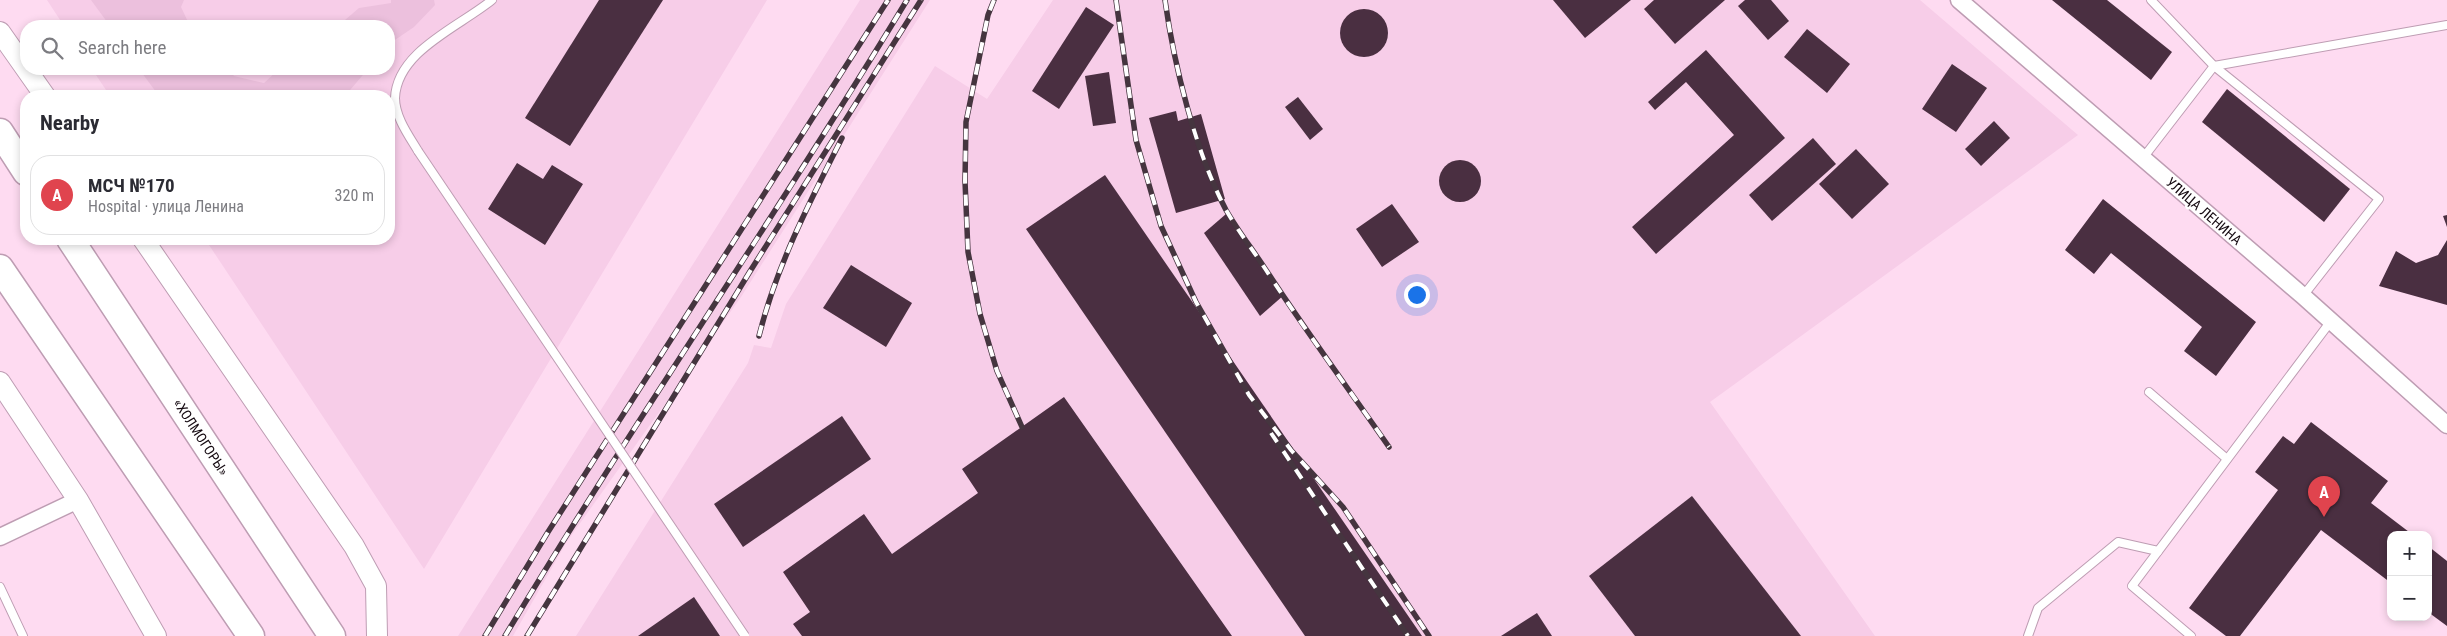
<!DOCTYPE html>
<html lang="en">
<head>
<meta charset="utf-8">
<style>
  :root { --surface:#fff; --page:#f7f7f7; --text:#2b2b33; --muted:#7c7c81; --line:#e1e1e2; --accent:#b45309 }
  body { margin:0; font-family:"Roboto Condensed",sans-serif; background:var(--page); color:var(--text) }
  .controls { position:absolute; right:15px; bottom:15px; display:grid; overflow:hidden; border-radius:10px; box-shadow:0 2px 8px #0003 }
  .controls button { width:45px; height:45px; display:grid; place-items:center; padding:0; border:0; border-bottom:1px solid var(--line); background:var(--surface); color:var(--text); font:25px sans-serif }
  .you { position:absolute; left:1416px; top:294px; width:18px; height:18px; margin:-12px; border:4px solid #fff; border-radius:50%; background:#1a73e8; box-shadow:0 0 0 8px #1a73e833 }
  .badge { display:grid; place-items:center; width:32px; height:32px; border-radius:50%; background:var(--accent); color:#fff; font-size:16px; font-weight:700 }
  .pin { position:absolute; translate:-50% -41px; filter:drop-shadow(0 1px 2px #0008) }
  .pin::after { content:''; position:absolute; top:26px; width:18px; height:15px; background:inherit; clip-path:polygon(0 0,100% 0,50% 100%) }
  .list { margin:0; padding:0; list-style:none }
  h2 { display:flex; justify-content:space-between; align-items:center; height:65px; margin:0; padding:0 20px; font-size:21px }
  h2 small { font-size:16px; font-weight:400; color:var(--muted) }
  .list li { display:grid; grid-template-columns:32px 1fr auto; gap:15px; align-items:center; box-sizing:border-box; height:80px; margin:0 10px 10px; padding:0 10px; border:1px solid var(--line); border-radius:20px }
  .list b { display:block; font-size:19px; white-space:nowrap }
  .list p { margin:0; font-size:16px; white-space:nowrap; color:var(--muted) }
  .list em { font-size:16px; font-style:normal; color:var(--muted) }
  .icon { flex:none; width:28px; height:28px; fill:none; stroke:currentColor; stroke-width:2; stroke-linecap:round; stroke-linejoin:round }
  .map { position:relative; flex:none; width:2447px; height:636px; overflow:hidden }
  .search { position:absolute; background:var(--surface); box-shadow:0 2px 8px #0003; left:20px; top:20px; width:375px; height:55px; display:flex; align-items:center; gap:12px; box-sizing:border-box; padding:0 18px; border-radius:20px; color:var(--muted); font-size:19px }
  .panel { position:absolute; background:var(--surface); box-shadow:0 2px 8px #0003; left:20px; top:90px; width:375px; height:155px; border-radius:20px }
  .map>svg:first-child { display:block }
  .built { fill:#f7cde8 }
  .green { fill:#ecc0dd }
  .building { fill:#4a2f41 }
  .lines { fill:none; stroke-linecap:round; stroke-linejoin:round }
  .service-casing { stroke:#be9db3; stroke-width:10 }
  .minor-casing { stroke:#be9db3; stroke-width:19 }
  .tertiary-casing { stroke:#be9db3; stroke-width:22 }
  .trunk-casing { stroke:#be9db3; stroke-width:29 }
  .service { stroke:#fff; stroke-width:8 }
  .minor { stroke:#fff; stroke-width:16 }
  .tertiary { stroke:#fff; stroke-width:20 }
  .trunk { stroke:#fff; stroke-width:26 }
  .rail-casing { stroke:#45353f; stroke-width:5.5 }
  .rail { stroke:#fff; stroke-width:4; stroke-dasharray:11; stroke-linecap:butt }
  .service-bridge-casing { stroke:#be9db3; stroke-width:10; stroke-linecap:butt }
  .service-bridge { stroke:#fff; stroke-width:8 }
  .labels { text-anchor:middle; stroke-width:5; stroke-linejoin:round; paint-order:stroke }
  .street-label { font-size:14px; fill:#140910; stroke:#fff }
</style>
</head>
<body>
<div class="map">
<svg width="2447" height="636" viewBox="0 0 2447 636">
  <rect width="100%" height="100%" fill="#fedbf1"/>
  <g class="built">
    <polygon points="47,0 767,0 424,569 205,239 389,239 389,96 110,96 92,69 389,69 389,26 64,26"/>
    <polygon points="860,0 930,0 741,297 566,543 513,636 458,636"/>
    <polygon points="1053,0 1920,0 2078,135 1710,402 1875,636 576,636 748,363 754,345 771,348 786,304 935,66 987,99"/>
  </g>
  <g class="green">
    <polygon points="91,0 184,0 181,7 190,26 110,26"/>
    <polygon points="391,0 434,0 435,5 414,27 389,44 389,26 338,26 359,8 391,3"/>
    <polygon points="139,69 228,69 234,76 264,83 279,69 368,69 345,96 159,96"/>
  </g>
  <g class="building">
    <polygon points="599,0 663,0 570,146 525,118"/>
    <polygon points="1553,0 1631,0 1585,38"/>
    <polygon points="1654,0 1725,0 1675,44 1644,9"/>
    <polygon points="1745,0 1771,0 1789,21 1768,40 1738,6"/>
    <polygon points="2052,0 2107,0 2172,52 2151,80"/>
    <polygon points="1086,7 1114,25 1059,109 1032,91"/>
    <circle cx="1364" cy="33" r="24"/>
    <polygon points="1807,29 1850,64 1827,93 1784,57"/>
    <polygon points="1706,50 1785,138 1656,254 1632,227 1734,135 1686,82 1655,110 1648,102"/>
    <polygon points="1952,64 1987,88 1956,132 1922,109"/>
    <polygon points="1109,72 1116,123 1093,126 1085,76"/>
    <polygon points="2227,89 2350,189 2324,222 2202,122"/>
    <polygon points="1298,97 1323,129 1310,140 1285,107"/>
    <polygon points="1176,111 1178,121 1201,114 1225,199 1176,213 1149,118"/>
    <polygon points="1994,121 2010,138 1981,166 1965,149"/>
    <polygon points="1813,138 1836,164 1772,221 1749,195"/>
    <polygon points="1856,149 1889,184 1852,219 1819,184"/>
    <circle cx="1460" cy="181" r="21"/>
    <polygon points="517,163 543,179 552,165 583,184 545,245 488,209"/>
    <polygon points="1105,175 1422,636 1305,636 1026,229"/>
    <polygon points="2103,199 2256,322 2216,376 2184,351 2202,327 2111,253 2094,274 2065,250"/>
    <polygon points="1392,204 1419,242 1382,267 1356,229"/>
    <polygon points="1226,214 1284,295 1260,316 1204,233"/>
    <polygon points="2447,215 2447,227 2443,216"/>
    <polygon points="2447,240 2447,305 2379,286 2396,251 2416,263 2438,255"/>
    <polygon points="851,265 912,303 886,347 823,308"/>
    <polygon points="1064,397 1232,636 802,636 793,624 810,612 783,572 864,514 892,554 978,493 962,469"/>
    <polygon points="842,416 871,459 743,547 714,504"/>
    <polygon points="2311,422 2388,481 2371,503 2413,535 2391,535 2391,583 2321,530 2240,636 2226,636 2189,608 2278,490 2255,472 2283,436 2294,444"/>
    <polygon points="1692,496 1801,636 1635,636 1589,576"/>
    <polygon points="2428,546 2447,561 2447,626 2428,612"/>
    <polygon points="694,597 720,636 638,636"/>
    <polygon points="1537,613 1552,636 1501,636"/>
  </g>
  <g class="lines">
    <defs>
      <g id="service">
        <polyline points="2151,0 2214,66 2379,199 2303,296"/>
        <path d="M418,151C409,136 395,117 395,98C397,51 459,27 492,0"/>
        <polyline points="2143,158 2214,66 2447,25"/>
        <polyline points="2149,392 2227,459"/>
        <polyline points="0,587 23,636"/>
        <polyline points="2028,636 2038,608 2118,542 2158,551"/>
        <polyline points="2191,636 2132,586 2331,321"/>
      </g>
      <g id="minor">
        <polyline points="1959,0 2303,296 2447,425"/>
        <polyline points="0,537 78,500"/>
      </g>
      <g id="tertiary">
        <polyline points="0,32 45,96"/>
        <polyline points="143,239 354,546 376,586 377,636"/>
        <polyline points="0,382 78,500 156,636"/>
      </g>
      <g id="trunk">
        <polyline points="0,132 26,172"/>
        <polyline points="70,239 332,636"/>
        <polyline points="0,268 251,636"/>
      </g>
    </defs>
    <use href="#service" class="service-casing"/>
    <use href="#minor" class="minor-casing"/>
    <use href="#tertiary" class="tertiary-casing"/>
    <use href="#trunk" class="trunk-casing"/>
    <use href="#service" class="service"/>
    <use href="#minor" class="minor"/>
    <use href="#tertiary" class="tertiary"/>
    <use href="#trunk" class="trunk"/>
    <defs>
      <g id="rail">
        <polyline points="994,0 988,15 966,122 965,181 968,252 980,314 997,371 1022,427"/>
        <polyline points="1116,0 1136,140 1161,226 1196,302 1249,395 1291,450 1343,507 1429,636"/>
        <path d="M1165,0C1174,65 1195,151 1226,210C1238,231 1253,250 1266,270C1305,330 1348,388 1389,447"/>
        <path d="M759,336C776,267 810,201 842,138"/>
        <polyline points="1271,433 1408,636"/>
        <polyline points="485,636 548,532 888,0"/>
        <path d="M505,636C634,421 777,215 907,0"/>
        <polyline points="527,636 749,273 921,0"/>
      </g>
    </defs>
    <use href="#rail" class="rail-casing"/>
    <use href="#rail" class="rail"/>
    <defs>
      <polyline id="service-bridge" points="418,151 745,636"/>
    </defs>
    <use href="#service-bridge" class="service-bridge-casing"/>
    <use href="#service-bridge" class="service-bridge"/>
  </g>
  <g class="labels">
    <g class="street-label">
      <text transform="translate(2204 211) rotate(41)" y="5">УЛИЦА ЛЕНИНА</text>
      <text transform="translate(201 437) rotate(57)" y="5">«ХОЛМОГОРЫ»</text>
    </g>
  </g>
</svg>
<div class="controls">
<button>+</button>
<button>−</button>
</div>
<div class="you"></div>
<div class="pin badge" style="left:2324px;top:517px;background:#e0444e">A</div>
<div class="search"><svg class="icon" aria-label="search" viewBox="0 0 24 24"><circle cx="10" cy="10" r="6"/><path d="M15 15l6 6"/></svg>Search here</div>
<section class="panel">
<h2>Nearby<small></small></h2>
<ul class="list">
<li><span class="badge" style="background:#e0444e">A</span><div><b>МСЧ №170</b><p>Hospital · улица Ленина</p></div><em>320 m</em></li>
</ul>
</section>
</div>
</body>
</html>
